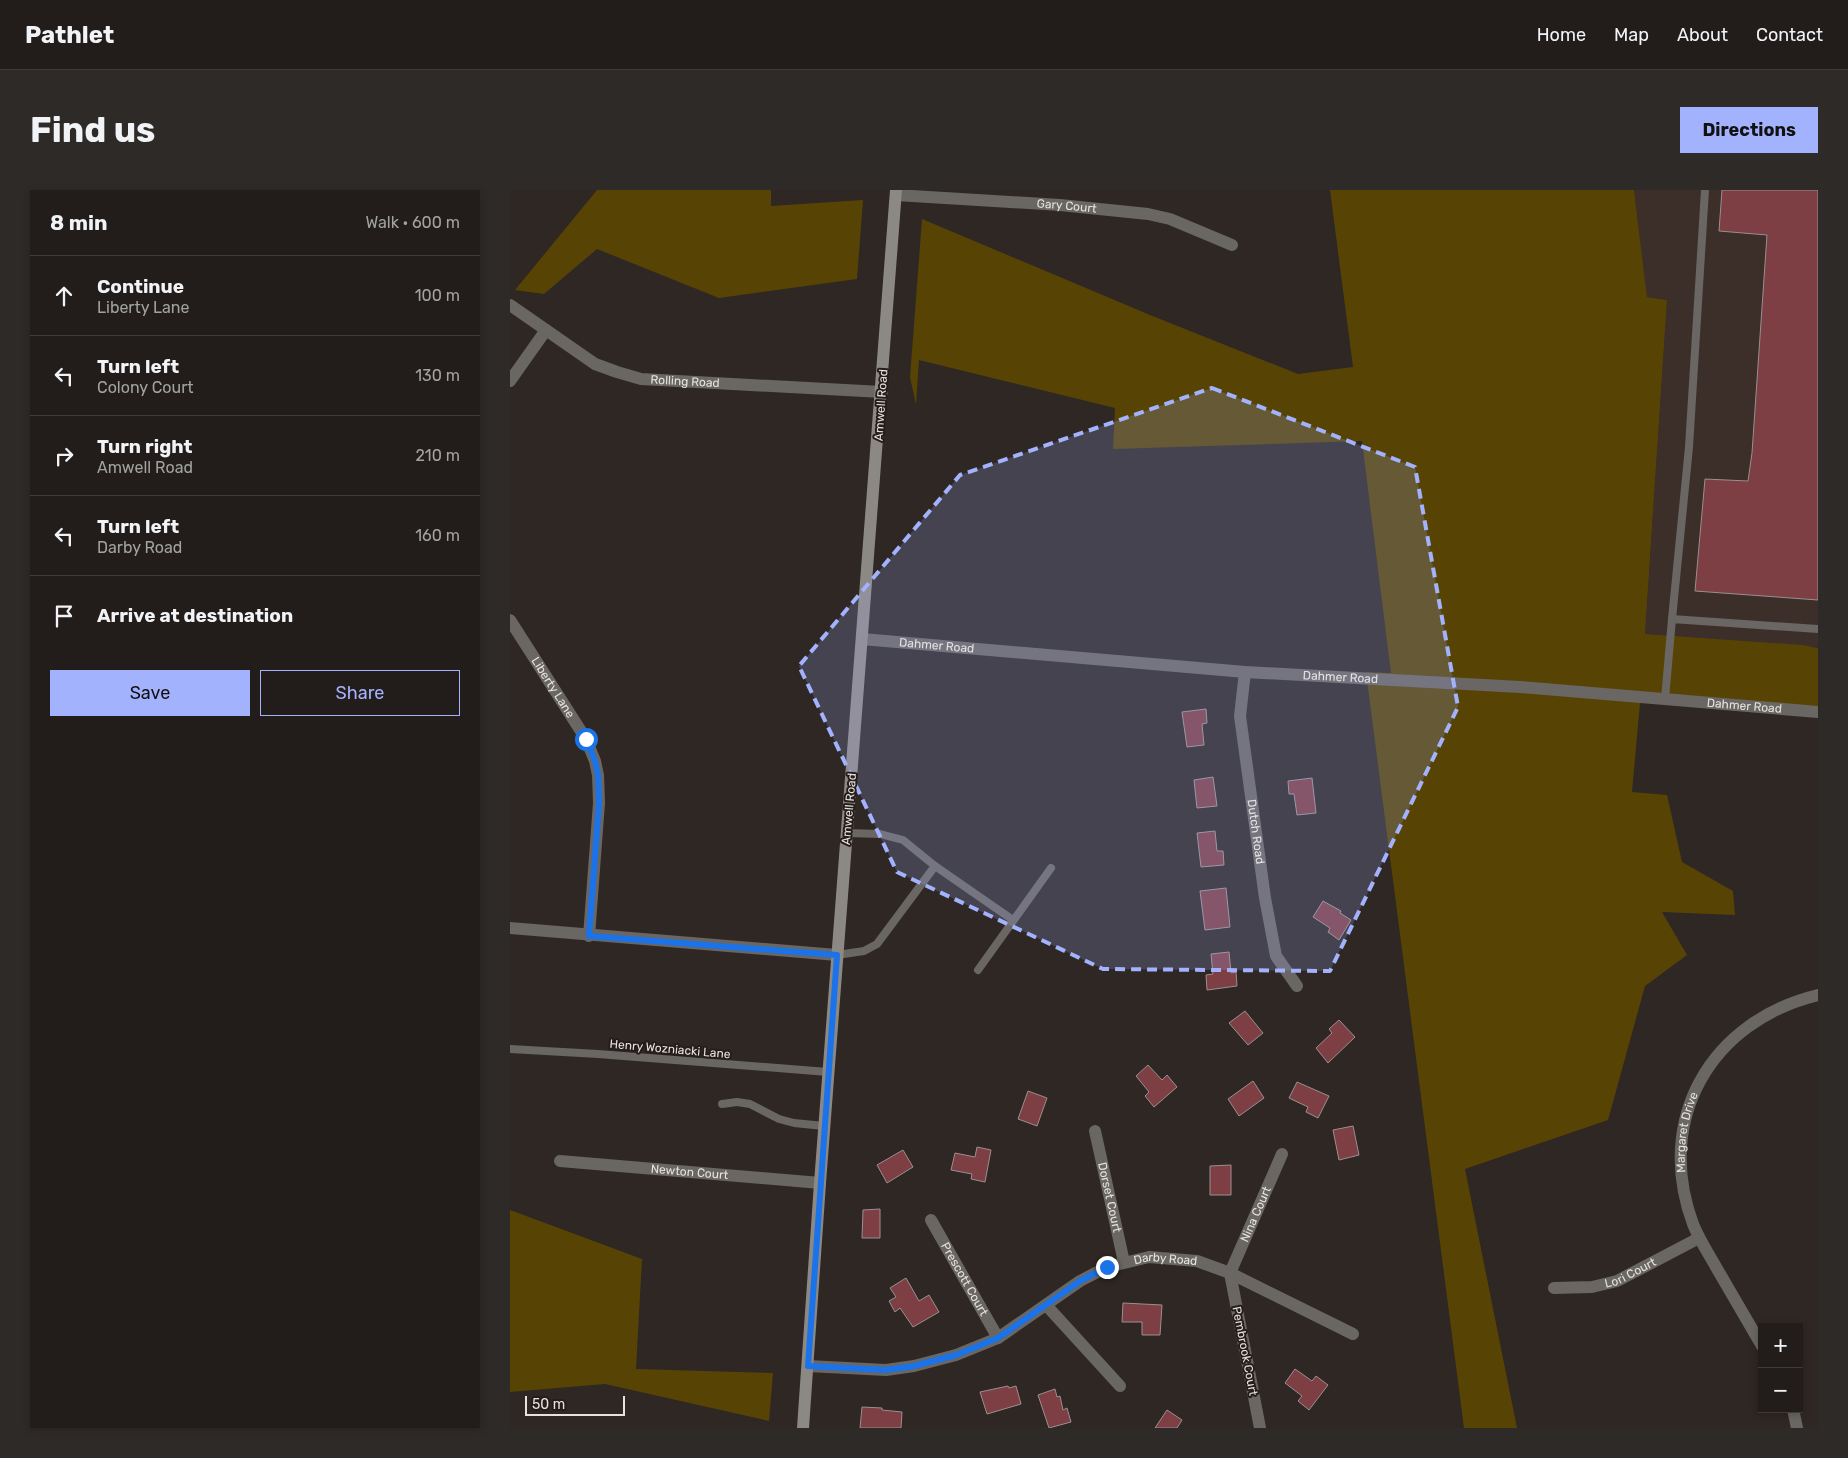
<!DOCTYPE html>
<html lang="en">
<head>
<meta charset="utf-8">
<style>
  :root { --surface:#221d1b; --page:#2e2a28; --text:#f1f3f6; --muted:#a2a2a3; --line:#3f3b3a; --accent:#a3b2fd }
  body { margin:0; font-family:Rubik,sans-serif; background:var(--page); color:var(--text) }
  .controls { position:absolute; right:15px; bottom:15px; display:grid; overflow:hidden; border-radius:0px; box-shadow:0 2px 8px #0003 }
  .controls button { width:45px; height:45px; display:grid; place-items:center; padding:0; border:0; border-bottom:1px solid var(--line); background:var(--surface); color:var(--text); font:25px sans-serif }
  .scale { position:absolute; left:15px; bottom:12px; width:100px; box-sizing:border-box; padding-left:5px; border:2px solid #e7e2e0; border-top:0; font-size:14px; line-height:18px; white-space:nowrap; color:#e7e2e0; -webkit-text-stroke:4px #251d1b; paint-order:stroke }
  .stop { position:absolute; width:15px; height:15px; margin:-11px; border:4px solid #1a73e8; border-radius:50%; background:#fff }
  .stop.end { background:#1a73e8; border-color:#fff; box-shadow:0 1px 5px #0008 }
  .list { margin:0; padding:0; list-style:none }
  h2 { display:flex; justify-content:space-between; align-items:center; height:65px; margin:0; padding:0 20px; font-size:21px }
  h2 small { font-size:16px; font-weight:400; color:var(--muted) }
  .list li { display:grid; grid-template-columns:32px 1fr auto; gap:15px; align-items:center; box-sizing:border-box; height:80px; padding:0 20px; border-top:1px solid var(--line) }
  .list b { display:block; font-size:19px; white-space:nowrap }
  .list p { margin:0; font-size:16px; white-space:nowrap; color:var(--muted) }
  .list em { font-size:16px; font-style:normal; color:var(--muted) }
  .actions { display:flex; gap:10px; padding:15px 20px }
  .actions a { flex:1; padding:11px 0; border:1px solid var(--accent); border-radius:0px; text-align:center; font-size:18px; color:var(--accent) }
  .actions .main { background:var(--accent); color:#111 }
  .icon { flex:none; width:28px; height:28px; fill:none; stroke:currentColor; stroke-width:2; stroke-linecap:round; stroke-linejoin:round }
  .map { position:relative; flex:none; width:1308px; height:1238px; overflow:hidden; border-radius:0px }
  header { display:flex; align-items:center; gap:30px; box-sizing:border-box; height:70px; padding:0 25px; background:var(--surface); border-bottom:1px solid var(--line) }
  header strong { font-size:24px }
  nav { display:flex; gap:28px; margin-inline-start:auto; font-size:18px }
  .intro { display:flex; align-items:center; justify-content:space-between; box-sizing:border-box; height:120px; padding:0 30px }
  h1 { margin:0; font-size:35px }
  .button { padding:12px 22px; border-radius:0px; background:var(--accent); color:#111; font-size:18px; font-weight:700 }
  main { display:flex; gap:30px; padding:0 30px }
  aside { flex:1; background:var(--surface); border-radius:0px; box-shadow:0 2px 8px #0003 }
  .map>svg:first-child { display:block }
  .built { fill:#3c2e29 }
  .green { fill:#574404 }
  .building { fill:#7d3e44; stroke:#9a9090 }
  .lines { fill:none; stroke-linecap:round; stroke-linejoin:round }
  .service { stroke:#696663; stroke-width:8 }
  .minor { stroke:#696663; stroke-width:12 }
  .secondary { stroke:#8c8884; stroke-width:12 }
  .route { stroke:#1a73e8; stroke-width:6 }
  .marked { fill:#a3b2fd; fill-opacity:0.2; stroke:#a3b2fd; stroke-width:4; stroke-dasharray:10 6; stroke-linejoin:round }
  .labels { text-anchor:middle; stroke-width:4; stroke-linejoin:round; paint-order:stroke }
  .street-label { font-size:12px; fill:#e7e2e0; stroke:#251d1b }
</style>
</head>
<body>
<header>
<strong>Pathlet</strong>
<nav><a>Home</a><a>Map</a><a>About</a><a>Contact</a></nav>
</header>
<div class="intro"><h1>Find us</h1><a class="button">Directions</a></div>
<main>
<aside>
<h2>8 min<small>Walk · 600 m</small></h2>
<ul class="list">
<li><svg class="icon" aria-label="ahead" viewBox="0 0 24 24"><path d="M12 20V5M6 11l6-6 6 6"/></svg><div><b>Continue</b><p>Liberty Lane</p></div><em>100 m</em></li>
<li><svg class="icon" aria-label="left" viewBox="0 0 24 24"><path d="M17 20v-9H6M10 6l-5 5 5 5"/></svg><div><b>Turn left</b><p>Colony Court</p></div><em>130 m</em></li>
<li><svg class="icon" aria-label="right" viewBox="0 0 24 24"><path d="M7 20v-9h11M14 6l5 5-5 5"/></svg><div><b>Turn right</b><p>Amwell Road</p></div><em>210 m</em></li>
<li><svg class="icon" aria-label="left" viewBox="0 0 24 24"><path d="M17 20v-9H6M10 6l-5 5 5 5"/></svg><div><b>Turn left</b><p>Darby Road</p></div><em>160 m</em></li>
<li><svg class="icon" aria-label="arrive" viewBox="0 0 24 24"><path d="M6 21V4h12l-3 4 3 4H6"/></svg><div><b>Arrive at destination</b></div></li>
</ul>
<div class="actions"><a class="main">Save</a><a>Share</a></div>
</aside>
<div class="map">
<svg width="1308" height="1238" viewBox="0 0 1308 1238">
  <rect width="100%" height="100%" fill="#2e2724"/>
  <polygon class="built" points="1124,0 1308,0 1308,457 1135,445 1157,110 1137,107"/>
  <g class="green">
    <polygon points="87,0 261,0 261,16 353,10 347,89 209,108 87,59 34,104 5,100"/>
    <polygon points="820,0 1124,0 1137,107 1157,110 1135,444 1293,455 1308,458 1308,517 1131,502 1122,602 1157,605 1172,672 1223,701 1225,725 1152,722 1177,765 1135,796 1098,930 955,979 1007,1238 954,1238 856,482 881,483 852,251 603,259 605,218 409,170 406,215 400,187 412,29 640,125 788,184 843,177"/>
    <polygon points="0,1020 132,1069 126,1179 263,1183 259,1231 95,1194 0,1202"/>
  </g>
  <g class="building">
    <polygon points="1212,0 1308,0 1308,410 1185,401 1195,289 1238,291 1242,263 1257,45 1209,41"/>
    <polygon points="696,519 697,533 692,534 694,555 677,557 672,522"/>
    <polygon points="703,587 707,616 687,618 684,590"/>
    <polygon points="802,588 806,623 787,625 784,604 779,604 778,591"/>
    <polygon points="705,641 707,661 713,661 714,675 691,677 687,643"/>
    <polygon points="716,698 720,737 695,740 690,701"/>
    <polygon points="813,711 831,721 830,723 841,730 829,750 818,742 820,738 803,727"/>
    <polygon points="719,762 721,783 726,782 727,796 697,800 696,785 703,784 701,764"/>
    <polygon points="735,821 753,843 738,855 719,833"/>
    <polygon points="829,830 845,847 818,873 806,858 822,843 819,839"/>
    <polygon points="638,875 652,890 657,885 667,897 644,917 635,906 639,902 626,886"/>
    <polygon points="743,891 754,908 729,926 718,909"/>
    <polygon points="787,892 819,906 808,928 796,922 798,917 779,908"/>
    <polygon points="518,901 537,908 527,936 508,929"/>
    <polygon points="843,936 849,965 829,970 823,940"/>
    <polygon points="467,957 481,960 475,992 461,989 462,984 441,980 445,963 465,967"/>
    <polygon points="393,960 403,977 377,993 367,975"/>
    <polygon points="721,975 721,1005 700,1005 700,976"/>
    <polygon points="370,1019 370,1048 352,1048 353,1020"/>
    <polygon points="396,1088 409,1111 419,1105 429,1122 403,1137 390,1118 385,1122 379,1111 386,1107 380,1098"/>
    <polygon points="613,1113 652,1115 650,1145 632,1145 632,1132 612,1132"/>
    <polygon points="785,1179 802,1191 806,1186 818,1195 799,1220 788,1211 792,1206 775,1193"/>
    <polygon points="498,1196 499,1198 506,1196 511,1214 477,1224 470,1202"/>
    <polygon points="545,1199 547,1207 550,1206 553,1220 557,1218 561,1232 539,1238 528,1205"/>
    <polygon points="352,1217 372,1218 372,1220 392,1222 391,1238 350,1238"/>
    <polygon points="657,1220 672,1230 667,1238 645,1238"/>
  </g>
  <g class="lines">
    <g class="service">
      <polyline points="1162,429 1179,257 1195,0"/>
      <polyline points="1155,509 1162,429 1308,439"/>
      <polyline points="425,676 503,730"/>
      <polyline points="327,765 354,761 367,754 425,676 393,650 370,644 337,643"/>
      <polyline points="468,780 541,678"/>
      <polyline points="0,859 88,864 318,882"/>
      <polyline points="212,914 227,912 240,914 269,929 284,933 314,936"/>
    </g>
    <g class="minor">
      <path id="s1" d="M386,5L550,15L638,24L660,29L722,55"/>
      <path id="s2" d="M0,115L85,174L107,182L131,189L372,202"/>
      <polyline points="0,191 36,140"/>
      <path id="s3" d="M0,430L76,549L85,571L88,585L89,613L79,746"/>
      <path id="s4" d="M352,449L735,482L1010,497L1308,522"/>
      <path id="s5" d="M735,482L730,526L755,708L766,766L787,796"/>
      <polyline points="0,738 327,765"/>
      <path id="s6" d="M585,941L614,1072"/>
      <path id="s7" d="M50,971L310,993"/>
      <path id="s8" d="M421,1030L488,1148"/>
      <path id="s9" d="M1044,1098L1082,1097L1107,1091L1189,1048"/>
      <polyline points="536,1115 610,1196"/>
      <path id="s10" d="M1252,1156C1237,1130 1222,1104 1206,1077C1198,1063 1189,1049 1183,1034C1144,929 1201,831 1308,805"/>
      <path id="s11" d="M298,1176L376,1180L404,1176L446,1165L488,1148L570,1091L597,1077L639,1067L687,1071L720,1083L843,1144"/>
      <polyline points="1283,1219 1287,1238"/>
      <path id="s12" d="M750,1238L720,1083L772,964"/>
    </g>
    <polyline class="secondary" points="293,1238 310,993 386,0"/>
  </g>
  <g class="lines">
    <polyline class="route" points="76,549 85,571 88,585 89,613 79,746 327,765 298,1176 376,1180 404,1176 446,1165 488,1148 570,1091 597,1077"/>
  </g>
  <path class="marked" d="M702,198L905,277L948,517L820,781L593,779L387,682L289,476L450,285Z"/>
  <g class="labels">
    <g class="street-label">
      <text dy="4" stroke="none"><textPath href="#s1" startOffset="171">Gary Court</textPath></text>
      <text dy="4" stroke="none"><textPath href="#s2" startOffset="196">Rolling Road</textPath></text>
      <text transform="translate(371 215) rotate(-86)" y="4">Amwell Road</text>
      <text dy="4" stroke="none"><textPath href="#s4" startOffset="75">Dahmer Road</textPath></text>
      <text dy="4" stroke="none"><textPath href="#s4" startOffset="480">Dahmer Road</textPath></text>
      <text dy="4" stroke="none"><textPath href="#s3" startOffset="80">Liberty Lane</textPath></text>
      <text dy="4" stroke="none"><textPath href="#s4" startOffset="885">Dahmer Road</textPath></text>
      <text transform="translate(339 619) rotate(-85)" y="4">Amwell Road</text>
      <text dy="4" stroke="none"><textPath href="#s5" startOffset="161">Dutch Road</textPath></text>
      <text transform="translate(160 859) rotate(5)" y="4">Henry Wozniacki Lane</text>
      <text dy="4" stroke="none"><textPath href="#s10" startOffset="234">Margaret Drive</textPath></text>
      <text dy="4" stroke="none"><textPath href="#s7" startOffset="130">Newton Court</textPath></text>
      <text dy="4" stroke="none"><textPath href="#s6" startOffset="68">Dorset Court</textPath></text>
      <text dy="4" stroke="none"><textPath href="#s12" startOffset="222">Nina Court</textPath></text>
      <text dy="4" stroke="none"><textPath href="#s11" startOffset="385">Darby Road</textPath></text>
      <text dy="4" stroke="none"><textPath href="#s9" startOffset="79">Lori Court</textPath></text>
      <text dy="4" stroke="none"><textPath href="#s8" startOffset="68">Prescott Court</textPath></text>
      <text transform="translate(735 1161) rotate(79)" y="4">Pembrook Court</text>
    </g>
  </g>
</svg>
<div class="controls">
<button>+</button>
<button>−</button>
</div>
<div class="scale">50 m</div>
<div class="stop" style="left:76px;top:549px"></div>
<div class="stop end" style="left:597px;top:1077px"></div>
</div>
</main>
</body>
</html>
